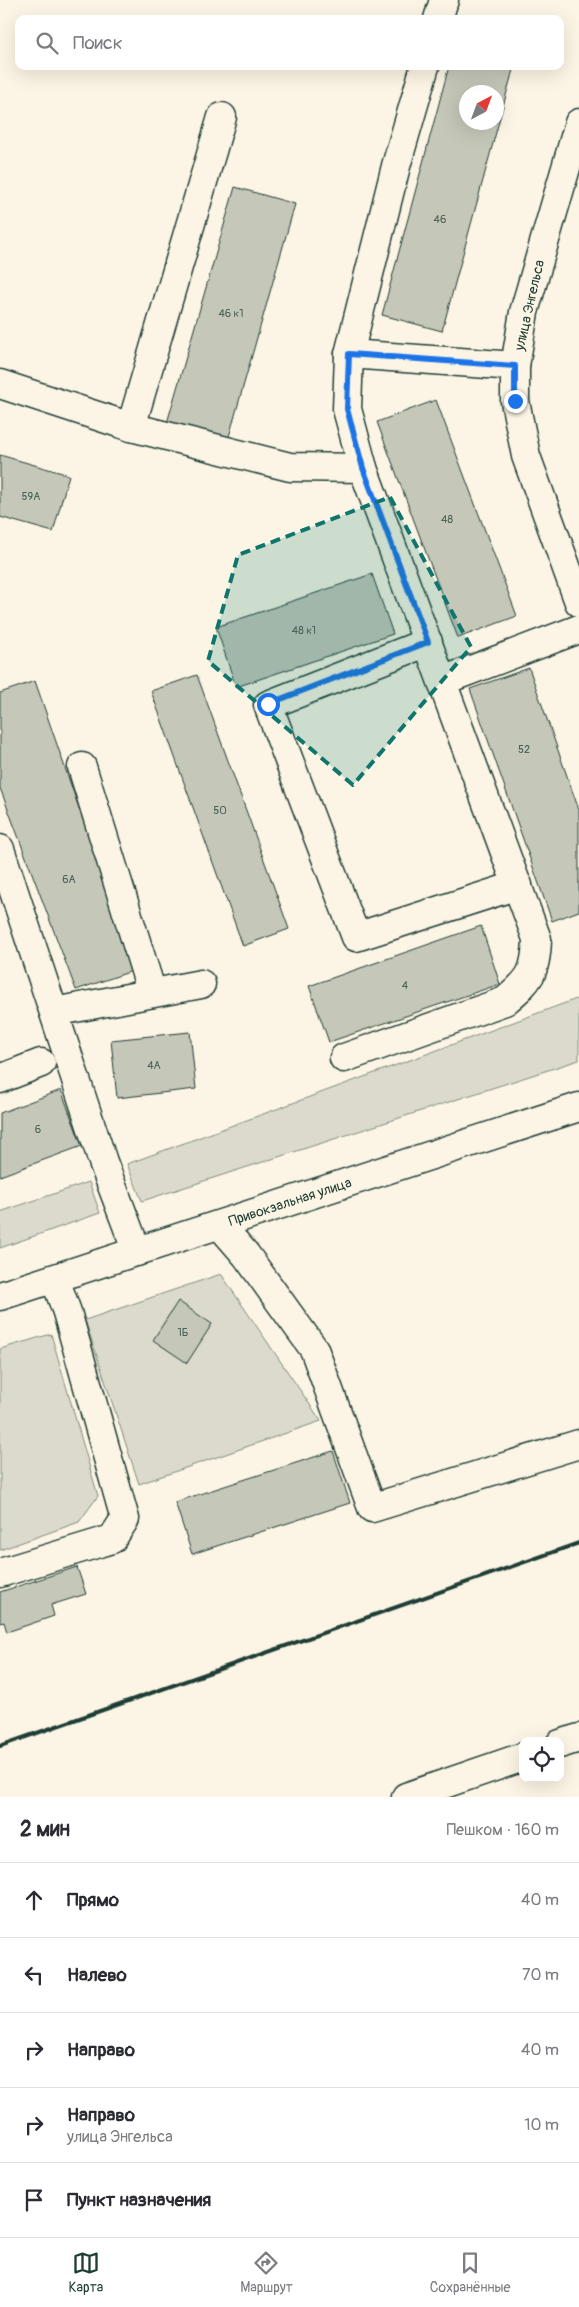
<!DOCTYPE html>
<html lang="ru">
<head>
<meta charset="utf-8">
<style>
  :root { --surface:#fff; --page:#f2f2f3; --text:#2b2b33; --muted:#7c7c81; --line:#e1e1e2; --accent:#1f3d34 }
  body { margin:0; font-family:Pangolin,sans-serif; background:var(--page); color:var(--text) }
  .controls { position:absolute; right:15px; bottom:15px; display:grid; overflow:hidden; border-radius:10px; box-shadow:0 5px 20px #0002 }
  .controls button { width:45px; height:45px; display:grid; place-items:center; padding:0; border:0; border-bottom:1px solid var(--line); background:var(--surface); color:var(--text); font:25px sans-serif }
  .compass { position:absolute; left:459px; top:85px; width:45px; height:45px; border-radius:50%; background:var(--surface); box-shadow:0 5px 20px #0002; rotate:41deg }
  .stop { position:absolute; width:15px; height:15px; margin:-11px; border:4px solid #1a73e8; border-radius:50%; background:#fff }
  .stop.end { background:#1a73e8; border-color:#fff; box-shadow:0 1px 5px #0008 }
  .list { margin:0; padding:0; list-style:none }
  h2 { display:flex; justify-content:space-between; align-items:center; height:65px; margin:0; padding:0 20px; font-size:21px }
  h2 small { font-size:16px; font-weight:400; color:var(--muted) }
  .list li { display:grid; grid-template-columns:32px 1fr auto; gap:15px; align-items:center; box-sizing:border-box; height:75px; padding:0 20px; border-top:1px solid var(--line) }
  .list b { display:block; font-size:19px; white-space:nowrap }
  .list p { margin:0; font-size:16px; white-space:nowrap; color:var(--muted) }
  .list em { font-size:16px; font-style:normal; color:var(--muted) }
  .icon { flex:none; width:28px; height:28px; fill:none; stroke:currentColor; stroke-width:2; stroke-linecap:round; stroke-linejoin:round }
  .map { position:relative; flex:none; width:579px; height:1797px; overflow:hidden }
  .search { position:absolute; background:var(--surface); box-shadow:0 5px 20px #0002; left:15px; right:15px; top:15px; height:55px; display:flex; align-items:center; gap:12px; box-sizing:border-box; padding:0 18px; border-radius:10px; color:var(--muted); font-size:19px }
  .sheet { height:440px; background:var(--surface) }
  nav { display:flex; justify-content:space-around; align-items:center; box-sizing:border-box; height:70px; border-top:1px solid var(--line); background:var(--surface); font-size:14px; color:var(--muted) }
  nav a { display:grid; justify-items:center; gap:2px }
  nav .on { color:var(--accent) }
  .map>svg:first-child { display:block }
  .green { fill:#dcdacc; stroke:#7e8c80 }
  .building { fill:#c5c7b9; stroke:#1f3d34; fill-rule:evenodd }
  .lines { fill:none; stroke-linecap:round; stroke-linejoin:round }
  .minor-casing { stroke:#1f3d34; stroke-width:31 }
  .minor { stroke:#fcf5e5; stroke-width:28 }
  .rail { stroke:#1f3d34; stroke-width:4 }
  .route { stroke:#1a73e8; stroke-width:6 }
  .marked { fill:#0f766e; fill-opacity:0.2; stroke:#0f766e; stroke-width:4; stroke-dasharray:10 6; stroke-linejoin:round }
  .labels { text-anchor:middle; stroke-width:4.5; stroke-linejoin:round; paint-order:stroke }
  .number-label { font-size:11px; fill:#486055 }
  .street-label { font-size:14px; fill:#1f3d34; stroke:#fcf5e5 }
</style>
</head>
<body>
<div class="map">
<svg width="579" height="1797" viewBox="0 0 579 1797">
  <rect width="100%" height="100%" fill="#fcf5e5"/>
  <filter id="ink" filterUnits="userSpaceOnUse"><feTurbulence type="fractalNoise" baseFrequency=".02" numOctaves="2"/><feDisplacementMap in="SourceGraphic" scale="10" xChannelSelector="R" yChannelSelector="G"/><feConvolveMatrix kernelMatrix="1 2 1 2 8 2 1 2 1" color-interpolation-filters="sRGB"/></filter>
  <g filter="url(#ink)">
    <g class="green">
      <polygon points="579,998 579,1060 142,1201 127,1164"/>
      <polygon points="89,1182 100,1213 0,1248 0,1212"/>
      <polygon points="221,1274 321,1421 139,1484 85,1320"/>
      <polygon points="51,1334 98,1496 79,1522 0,1550 0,1349"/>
    </g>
    <g class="building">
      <path d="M449,66H514L442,331L382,315ZM466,92H496V122H466Z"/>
      <polygon points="235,187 295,204 228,440 167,423"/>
      <polygon points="436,400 517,616 458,638 377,422"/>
      <polygon points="0,455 69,475 53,532 0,517"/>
      <polygon points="372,574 393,634 236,687 216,627"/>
      <polygon points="529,668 579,810 579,911 552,921 470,689"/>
      <polygon points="197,675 289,929 243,946 151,691"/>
      <polygon points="35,681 135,970 76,990 0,788 0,693"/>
      <polygon points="481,926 500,984 329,1042 309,986"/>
      <polygon points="190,1032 196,1089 117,1098 111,1040"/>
      <polygon points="61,1090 82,1146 0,1176 0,1113"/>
      <polygon points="178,1301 212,1324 187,1363 153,1340"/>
      <polygon points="333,1451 350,1503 192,1554 175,1502"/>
      <polygon points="77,1567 86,1594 51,1605 54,1616 7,1632 4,1622 0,1623 0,1592"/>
    </g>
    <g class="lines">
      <defs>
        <g id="minor">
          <polyline points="438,19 444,0"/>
          <polyline points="579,123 524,312 515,366 515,401 526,456 579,602"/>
          <polyline points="349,354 515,366"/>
          <polyline points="0,384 131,427 290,467 363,468"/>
          <polyline points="131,427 222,117"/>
          <polyline points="428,642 268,705 356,937 518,885"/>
          <polyline points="442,681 579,629"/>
          <polyline points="82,767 152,993"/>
          <polyline points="0,849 103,1162 137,1252"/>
          <polyline points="54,1012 201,984"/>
          <path d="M344,1058L505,1001C530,980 536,973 537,939L363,468L347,409L349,354L396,166L425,66"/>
          <polyline points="0,1079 41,1063"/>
          <polyline points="220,1225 246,1255 314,1349 372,1508 579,1444"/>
          <path id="s1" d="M0,1296L579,1107"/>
          <polyline points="0,1573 112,1539 125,1519 67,1312 55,1279"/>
          <polyline points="560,1744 579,1738"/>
          <polyline points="406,1797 523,1757"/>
        </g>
      </defs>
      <use href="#minor" class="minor-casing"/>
      <use href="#minor" class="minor"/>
      <polyline class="rail" points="0,1746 579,1543"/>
    </g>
  </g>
  <g class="lines" filter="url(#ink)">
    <polyline class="route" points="268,704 428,642 363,468 347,409 349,354 515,366 515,401"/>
  </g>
  <path class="marked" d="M390,497L471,647L353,785L208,661L238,555Z"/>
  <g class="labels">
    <g class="number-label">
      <text x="440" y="223">46</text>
      <text x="231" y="317">46 к1</text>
      <text x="31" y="500">59А</text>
      <text x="447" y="523">48</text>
      <text x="304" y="634">48 к1</text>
      <text x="524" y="753">52</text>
      <text x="220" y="814">50</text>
      <text x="69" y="883">6А</text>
      <text x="405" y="989">4</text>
      <text x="154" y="1069">4А</text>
      <text x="38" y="1133">6</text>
      <text x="183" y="1336">1Б</text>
    </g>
    <g class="street-label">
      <text transform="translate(529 305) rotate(-77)" y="5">улица Энгельса</text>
      <text dy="5" stroke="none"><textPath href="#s1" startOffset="305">Привокзальная улица</textPath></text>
    </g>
  </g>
</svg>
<div class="controls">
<button><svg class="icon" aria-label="locate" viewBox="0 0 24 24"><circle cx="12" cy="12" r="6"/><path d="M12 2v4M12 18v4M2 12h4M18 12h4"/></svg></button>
</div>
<svg class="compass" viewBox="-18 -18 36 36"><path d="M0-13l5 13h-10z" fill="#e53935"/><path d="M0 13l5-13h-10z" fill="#7c7c81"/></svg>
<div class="stop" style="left:268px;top:704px"></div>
<div class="stop end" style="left:515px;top:401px"></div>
<div class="search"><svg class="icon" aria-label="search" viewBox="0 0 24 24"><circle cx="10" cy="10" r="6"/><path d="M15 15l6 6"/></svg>Поиск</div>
</div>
<section class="sheet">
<h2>2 мин<small>Пешком · 160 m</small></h2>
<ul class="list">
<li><svg class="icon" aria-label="ahead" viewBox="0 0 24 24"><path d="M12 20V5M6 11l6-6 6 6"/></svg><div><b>Прямо</b></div><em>40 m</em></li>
<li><svg class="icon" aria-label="left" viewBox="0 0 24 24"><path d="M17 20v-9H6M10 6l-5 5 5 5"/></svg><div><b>Налево</b></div><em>70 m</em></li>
<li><svg class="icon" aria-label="right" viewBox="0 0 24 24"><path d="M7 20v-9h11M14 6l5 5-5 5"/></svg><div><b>Направо</b></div><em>40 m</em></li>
<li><svg class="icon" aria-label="right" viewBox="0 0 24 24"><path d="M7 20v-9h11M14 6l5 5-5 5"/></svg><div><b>Направо</b><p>улица Энгельса</p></div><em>10 m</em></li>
<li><svg class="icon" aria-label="arrive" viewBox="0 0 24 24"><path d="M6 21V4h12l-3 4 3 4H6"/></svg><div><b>Пункт назначения</b></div></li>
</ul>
</section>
<nav>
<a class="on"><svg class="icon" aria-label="map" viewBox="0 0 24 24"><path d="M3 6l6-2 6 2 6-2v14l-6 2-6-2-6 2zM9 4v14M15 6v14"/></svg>Карта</a>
<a><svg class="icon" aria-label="directions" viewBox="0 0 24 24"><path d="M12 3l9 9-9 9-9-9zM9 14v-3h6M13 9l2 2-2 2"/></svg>Маршрут</a>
<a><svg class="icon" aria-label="saved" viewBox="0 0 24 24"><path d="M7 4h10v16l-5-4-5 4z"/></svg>Сохранённые</a>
</nav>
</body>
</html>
